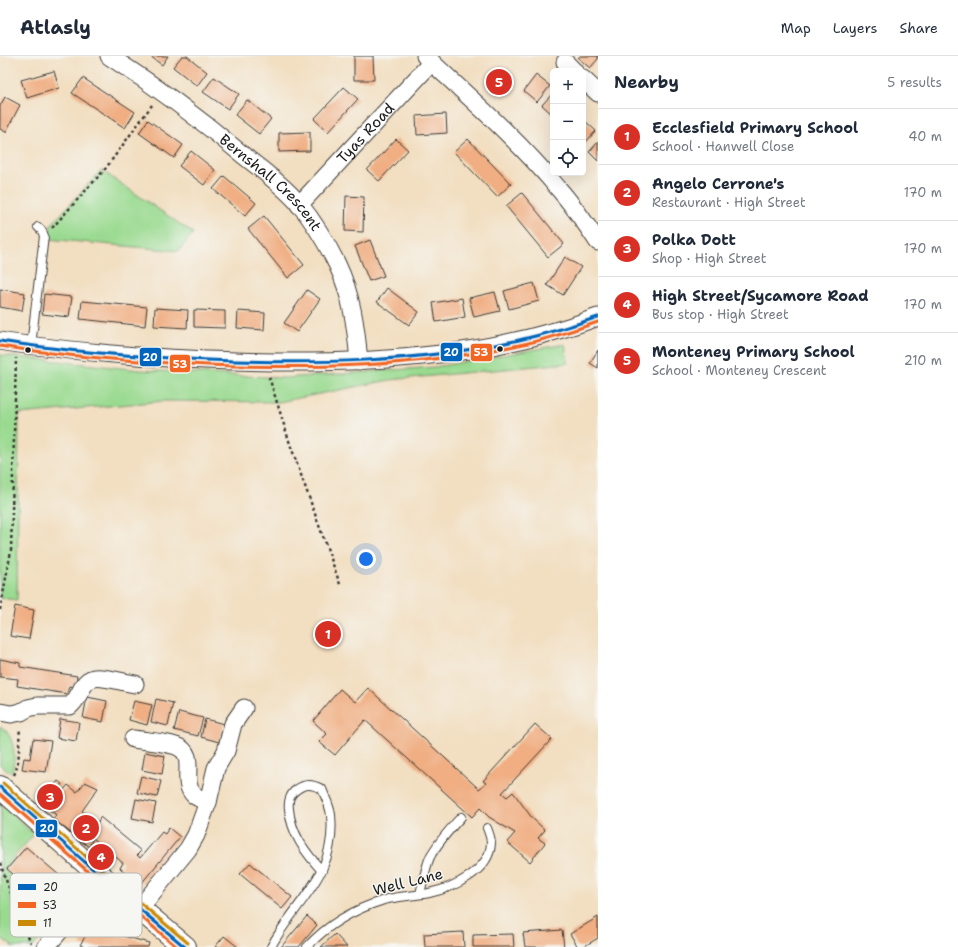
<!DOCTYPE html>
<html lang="en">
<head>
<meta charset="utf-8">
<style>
  :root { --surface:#fff; --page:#f6f6f7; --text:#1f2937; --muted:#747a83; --line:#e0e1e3; --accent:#d93025 }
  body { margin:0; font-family:"Shantell Sans",sans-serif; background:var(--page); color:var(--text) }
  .controls { position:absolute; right:12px; top:12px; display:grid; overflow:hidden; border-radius:6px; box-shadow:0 4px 16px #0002 }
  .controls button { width:36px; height:36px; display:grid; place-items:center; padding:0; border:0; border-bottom:1px solid var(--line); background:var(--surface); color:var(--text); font:20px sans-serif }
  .you { position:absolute; left:366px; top:503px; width:14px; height:14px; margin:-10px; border:3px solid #fff; border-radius:50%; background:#1a73e8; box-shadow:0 0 0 6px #1a73e833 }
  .badge { display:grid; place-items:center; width:26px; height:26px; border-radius:50%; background:var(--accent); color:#fff; font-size:13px; font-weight:700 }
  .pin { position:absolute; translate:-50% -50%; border:2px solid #fff; box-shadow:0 1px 4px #0006 }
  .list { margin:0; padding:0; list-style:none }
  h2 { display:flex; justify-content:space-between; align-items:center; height:52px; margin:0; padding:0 16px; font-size:17px }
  h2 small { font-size:13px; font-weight:400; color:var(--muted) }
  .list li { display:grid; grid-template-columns:26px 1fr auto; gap:12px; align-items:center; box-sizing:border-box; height:56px; padding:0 16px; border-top:1px solid var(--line) }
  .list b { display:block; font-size:15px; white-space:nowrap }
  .list p { margin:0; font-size:13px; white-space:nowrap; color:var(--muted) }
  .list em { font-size:13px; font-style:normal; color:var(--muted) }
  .icon { flex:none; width:22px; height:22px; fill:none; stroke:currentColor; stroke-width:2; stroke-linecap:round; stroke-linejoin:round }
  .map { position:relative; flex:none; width:598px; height:891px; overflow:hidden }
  header { display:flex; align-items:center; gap:24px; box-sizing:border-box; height:56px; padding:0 20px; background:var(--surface); border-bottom:1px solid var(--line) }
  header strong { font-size:19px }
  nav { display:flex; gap:22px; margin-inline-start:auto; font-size:14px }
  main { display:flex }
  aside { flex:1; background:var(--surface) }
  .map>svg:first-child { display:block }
  .green { fill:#9ada90; stroke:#5b7b56 }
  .building { fill:#f0ae82 }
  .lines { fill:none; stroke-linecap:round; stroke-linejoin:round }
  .lane-casing { stroke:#3c3935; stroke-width:10 }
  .street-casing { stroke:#3c3935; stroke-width:19 }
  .secondary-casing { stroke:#3c3935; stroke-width:24 }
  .path { stroke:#3c3935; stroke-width:2.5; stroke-dasharray:3 3; stroke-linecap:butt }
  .lane { stroke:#fff; stroke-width:8 }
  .street { stroke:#fff; stroke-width:17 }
  .secondary { stroke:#fff; stroke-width:22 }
  .bus-1-casing { stroke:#f6f6f2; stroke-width:6 }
  .bus-2-casing { stroke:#f6f6f2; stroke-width:6 }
  .bus-3-casing { stroke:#f6f6f2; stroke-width:6 }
  .bus-1 { stroke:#0065bd; stroke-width:3 }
  .bus-2 { stroke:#f26522; stroke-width:3 }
  .bus-3 { stroke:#cb8a06; stroke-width:3 }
  .bus-dot { fill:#1c1c1c; stroke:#f6f6f2; stroke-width:1.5 }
  .labels { text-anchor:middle; stroke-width:3; stroke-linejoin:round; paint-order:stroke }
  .street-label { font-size:15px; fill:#1c1c1c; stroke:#f6f6f2 }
  .key { fill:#f6f6f2; stroke:#b5b5b2; stroke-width:1 }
  .key-label { font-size:11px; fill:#1c1c1c }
  .line-badge { stroke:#f6f6f2; stroke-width:1.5 }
  .badge-label { font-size:11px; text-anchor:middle; font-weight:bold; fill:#fff }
</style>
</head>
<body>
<header>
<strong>Atlasly</strong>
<nav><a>Map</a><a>Layers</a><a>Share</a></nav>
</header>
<main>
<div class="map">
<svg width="598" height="891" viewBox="0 0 598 891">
  <rect width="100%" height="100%" fill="#f6f6f2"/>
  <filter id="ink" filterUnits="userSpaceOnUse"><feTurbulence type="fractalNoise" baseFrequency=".025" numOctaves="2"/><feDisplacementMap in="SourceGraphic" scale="8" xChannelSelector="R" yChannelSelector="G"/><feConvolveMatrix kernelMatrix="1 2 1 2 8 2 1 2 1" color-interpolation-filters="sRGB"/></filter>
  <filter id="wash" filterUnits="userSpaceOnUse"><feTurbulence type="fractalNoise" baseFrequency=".012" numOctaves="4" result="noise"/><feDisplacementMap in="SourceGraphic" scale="16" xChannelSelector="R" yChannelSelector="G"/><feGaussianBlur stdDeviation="0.9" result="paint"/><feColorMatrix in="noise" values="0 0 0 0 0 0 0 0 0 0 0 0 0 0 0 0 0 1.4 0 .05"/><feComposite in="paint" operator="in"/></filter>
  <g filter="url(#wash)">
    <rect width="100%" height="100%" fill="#f2dec0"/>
    <g class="green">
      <polygon points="101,114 193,177 179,195 48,183 51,169"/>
      <polygon points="565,288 568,307 390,324 279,346 164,345 19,358 17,544 0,542 0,299 140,314 284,322 435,311"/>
      <path d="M0,670C15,679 16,701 12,716L7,715L0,709Z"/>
      <polygon points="1,747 34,778 4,813 55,862 33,891 13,891 0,881"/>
    </g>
    <g id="blocks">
      <g class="building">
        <polygon points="150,0 168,0 162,9"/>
        <polygon points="182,0 187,0 207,16 197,30 173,11"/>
        <polygon points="354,0 373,0 374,24 354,24"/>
        <polygon points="580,0 598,0 598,3 590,12 578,2"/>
        <polygon points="54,15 59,32 27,42 21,24"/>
        <polygon points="536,19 550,30 537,46 524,35"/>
        <polygon points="214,21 239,38 228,53 203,36"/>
        <polygon points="83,22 135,56 125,72 72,37"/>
        <polygon points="344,31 358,43 328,76 314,63"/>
        <polygon points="553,37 553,59 542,49"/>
        <polygon points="5,41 20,49 6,76 0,73 0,50"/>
        <polygon points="247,44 271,63 259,78 235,59"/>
        <polygon points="446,58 447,77 417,79 416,60"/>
        <polygon points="148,64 183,89 174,102 139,77"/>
        <polygon points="584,64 596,75 583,89 583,65"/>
        <polygon points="310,76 310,95 279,96 279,77"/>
        <polygon points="396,83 408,94 379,125 367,114"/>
        <polygon points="468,83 511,128 497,141 454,96"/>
        <polygon points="598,86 598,105 589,96"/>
        <polygon points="191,95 215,114 204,129 179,110"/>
        <polygon points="224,120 256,147 245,160 213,133"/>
        <polygon points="522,137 564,188 548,201 506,150"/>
        <polygon points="346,140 364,141 363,176 345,175"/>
        <polygon points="264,160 304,209 288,222 248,173"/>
        <polygon points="370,184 384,220 369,225 355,190"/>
        <polygon points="565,201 581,211 563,239 547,229"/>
        <polygon points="534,227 539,245 509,253 504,235"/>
        <polygon points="387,232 419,256 409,269 377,246"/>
        <polygon points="0,233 25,237 22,255 0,251"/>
        <polygon points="307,234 320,243 297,276 284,267"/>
        <polygon points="495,236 500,255 474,261 469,242"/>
        <polygon points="44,238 72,241 69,261 42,258"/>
        <polygon points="462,242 465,261 436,266 433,247"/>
        <polygon points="82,245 147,251 145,270 80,263"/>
        <polygon points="155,252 188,254 187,272 154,270"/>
        <polygon points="194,254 225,255 225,272 194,271"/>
        <polygon points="238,255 265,257 264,274 237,272"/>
        <polygon points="598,294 598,312 590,307"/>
        <polygon points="15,550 34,554 29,583 10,580"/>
        <polygon points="0,603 20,607 20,611 77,620 75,631 69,630 67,638 17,630 18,623 0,621"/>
        <polygon points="368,632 479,733 486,727 483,725 535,668 552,683 502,737 507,741 513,736 532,762 545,774 538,782 545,787 530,806 507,786 515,777 489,761 480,752 472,761 365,664 335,699 319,686 327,678 313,665 340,633 355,646"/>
        <polygon points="87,641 107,645 103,666 83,662"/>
        <polygon points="156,643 173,647 168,670 151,666"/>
        <polygon points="134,645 152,649 147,669 129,664"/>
        <polygon points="179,656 203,662 198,680 174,674"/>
        <polygon points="60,663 79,666 76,685 57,682"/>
        <polygon points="205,663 224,668 219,686 201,681"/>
        <polygon points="33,683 51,685 46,716 22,713 24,702 30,703"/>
        <polygon points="145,696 165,700 162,718 142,714"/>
        <polygon points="141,720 161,725 157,741 137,737"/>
        <polygon points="58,725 62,728 57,734 61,737 68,729 77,736 85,726 98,732 82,755 98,767 100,761 141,795 137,799 140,802 162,776 165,778 169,772 180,781 140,829 120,812 123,807 93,782 89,791 53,763 56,759 40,745"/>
        <polygon points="136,743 156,747 152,766 132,762"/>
        <polygon points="26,791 59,819 40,841 7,813"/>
        <polygon points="250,807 292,841 282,853 240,818"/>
        <polygon points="307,860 317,869 299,891 281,891"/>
        <polygon points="598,861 598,882 583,891 578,891 570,878"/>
        <polygon points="91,871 149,887 148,891 85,891 80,889"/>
        <polygon points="562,874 564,891 525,891 523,877"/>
        <polygon points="463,876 464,891 425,891 424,878"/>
        <polygon points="335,878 347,891 321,891"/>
        <polygon points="513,878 514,891 473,891 473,879"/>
        <polygon points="224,880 238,891 215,891"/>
      </g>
    </g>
  </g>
  <g filter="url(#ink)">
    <use href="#blocks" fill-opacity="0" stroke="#3c3935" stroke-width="1"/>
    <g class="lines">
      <defs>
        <g id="lane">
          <polyline points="31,290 44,180 42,175 38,171"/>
          <path d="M420,838C423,826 425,813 430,801C438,786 450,773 461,761"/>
          <path d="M271,891C296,843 337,820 331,759C330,750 325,741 322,733C312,728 305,727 296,734C290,738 288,746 289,753C291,778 306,797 322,815"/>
          <path d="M307,891C327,869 355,853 384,844C398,840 414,840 429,837C453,832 490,815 491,787C491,782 489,777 487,772"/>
        </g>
        <g id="street">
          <path id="s1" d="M109,0C156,30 200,63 243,99C262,114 284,130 300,149C314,166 327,188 337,208C352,239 356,272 359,305"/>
          <path d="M425,0C471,43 518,84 558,132C573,149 586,168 598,186"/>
          <polyline points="565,6 574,15"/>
          <polyline points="583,23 598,37"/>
          <path id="s2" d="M299,149L432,6"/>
          <path d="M0,285C41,292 82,295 124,299C174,303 224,305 275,306C383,307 496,299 598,261"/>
          <path d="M0,656L11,658L21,656L28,652L37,650H70C77,644 79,637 84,629C86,626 90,623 94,622C102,620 126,627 135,628"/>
          <path d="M133,683C147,685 163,686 176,690C199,698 179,725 194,739C197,742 204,744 208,746"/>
          <polyline points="139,853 188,793 196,779 208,746 216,712 226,695 233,668 244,652"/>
          <polyline points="46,891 104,823"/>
        </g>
        <polyline id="secondary" points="0,731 104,823 185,891"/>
      </defs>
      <use href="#lane" class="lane-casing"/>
      <use href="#street" class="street-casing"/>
      <use href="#secondary" class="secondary-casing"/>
      <g class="path">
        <polyline points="52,172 106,112 152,49"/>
        <polyline points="269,321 290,388 341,531"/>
        <polyline points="0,554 11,495 16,302"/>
        <path d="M14,719C21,704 18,689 20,673"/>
        <polyline points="0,807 14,846 31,887"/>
      </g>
      <use href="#lane" class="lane"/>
      <use href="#street" class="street"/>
      <use href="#secondary" class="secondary"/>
      <defs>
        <g id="bus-1">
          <path d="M0,285C69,296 139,301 208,304C312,308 418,307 519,284C546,278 572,270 598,261"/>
          <polyline points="0,731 104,823 185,891"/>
        </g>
        <g id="bus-2">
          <path d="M0,290C69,301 139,306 208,309C313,313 417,311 519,289C546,284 572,275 598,266"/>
          <polyline points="0,738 101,827 177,891"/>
        </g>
        <polyline id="bus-3" points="3,727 107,819 188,887"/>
      </defs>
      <use href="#bus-1" class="bus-1-casing"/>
      <use href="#bus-2" class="bus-2-casing"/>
      <use href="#bus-3" class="bus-3-casing"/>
      <use href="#bus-1" class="bus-1"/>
      <use href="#bus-2" class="bus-2"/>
      <use href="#bus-3" class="bus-3"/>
    </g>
  </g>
  <g class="bus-dot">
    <circle cx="500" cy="293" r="3.5"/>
    <circle cx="28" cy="294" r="3.5"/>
  </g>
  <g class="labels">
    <g class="street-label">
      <text dy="5" stroke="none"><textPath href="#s2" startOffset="98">Tyas Road</textPath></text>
      <text dy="5" stroke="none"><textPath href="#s1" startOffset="206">Bernshall Crescent</textPath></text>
      <text transform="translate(408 826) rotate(-14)" y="5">Well Lane</text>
    </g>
  </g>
  <rect x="10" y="817" width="132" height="64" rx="6" class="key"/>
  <rect x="18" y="828" width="18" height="6" fill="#0065bd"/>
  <rect x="18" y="846" width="18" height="6" fill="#f26522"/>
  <rect x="18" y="864" width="18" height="6" fill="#cb8a06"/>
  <g class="key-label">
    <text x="43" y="835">20</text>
    <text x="43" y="853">53</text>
    <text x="43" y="871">11</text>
  </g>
  <g class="line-badge">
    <rect x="440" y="286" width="23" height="20" rx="4" fill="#0065bd"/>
    <rect x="470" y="287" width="23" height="19" rx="4" fill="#f26522"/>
    <rect x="139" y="291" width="23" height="20" rx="4" fill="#0065bd"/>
    <rect x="169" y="298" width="22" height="19" rx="4" fill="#f26522"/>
    <rect x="35" y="763" width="23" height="19" rx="4" fill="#0065bd"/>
  </g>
  <g class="badge-label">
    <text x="451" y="300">20</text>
    <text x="481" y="300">53</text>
    <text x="150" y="305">20</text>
    <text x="180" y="312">53</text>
    <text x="47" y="776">20</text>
  </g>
</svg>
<div class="controls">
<button>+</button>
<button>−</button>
<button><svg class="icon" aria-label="locate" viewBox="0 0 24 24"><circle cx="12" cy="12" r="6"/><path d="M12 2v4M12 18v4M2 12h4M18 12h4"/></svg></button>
</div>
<div class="you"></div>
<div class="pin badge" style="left:328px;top:578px">1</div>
<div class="pin badge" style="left:86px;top:772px">2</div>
<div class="pin badge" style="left:50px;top:741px">3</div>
<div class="pin badge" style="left:101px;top:801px">4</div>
<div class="pin badge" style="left:499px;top:26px">5</div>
</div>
<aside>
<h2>Nearby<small>5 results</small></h2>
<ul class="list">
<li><span class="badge">1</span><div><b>Ecclesfield Primary School</b><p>School · Hanwell Close</p></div><em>40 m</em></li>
<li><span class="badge">2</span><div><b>Angelo Cerrone's</b><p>Restaurant · High Street</p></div><em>170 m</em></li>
<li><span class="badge">3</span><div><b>Polka Dott</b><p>Shop · High Street</p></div><em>170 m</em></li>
<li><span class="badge">4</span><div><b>High Street/Sycamore Road</b><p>Bus stop · High Street</p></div><em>170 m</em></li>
<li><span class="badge">5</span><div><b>Monteney Primary School</b><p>School · Monteney Crescent</p></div><em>210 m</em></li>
</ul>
</aside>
</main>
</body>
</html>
